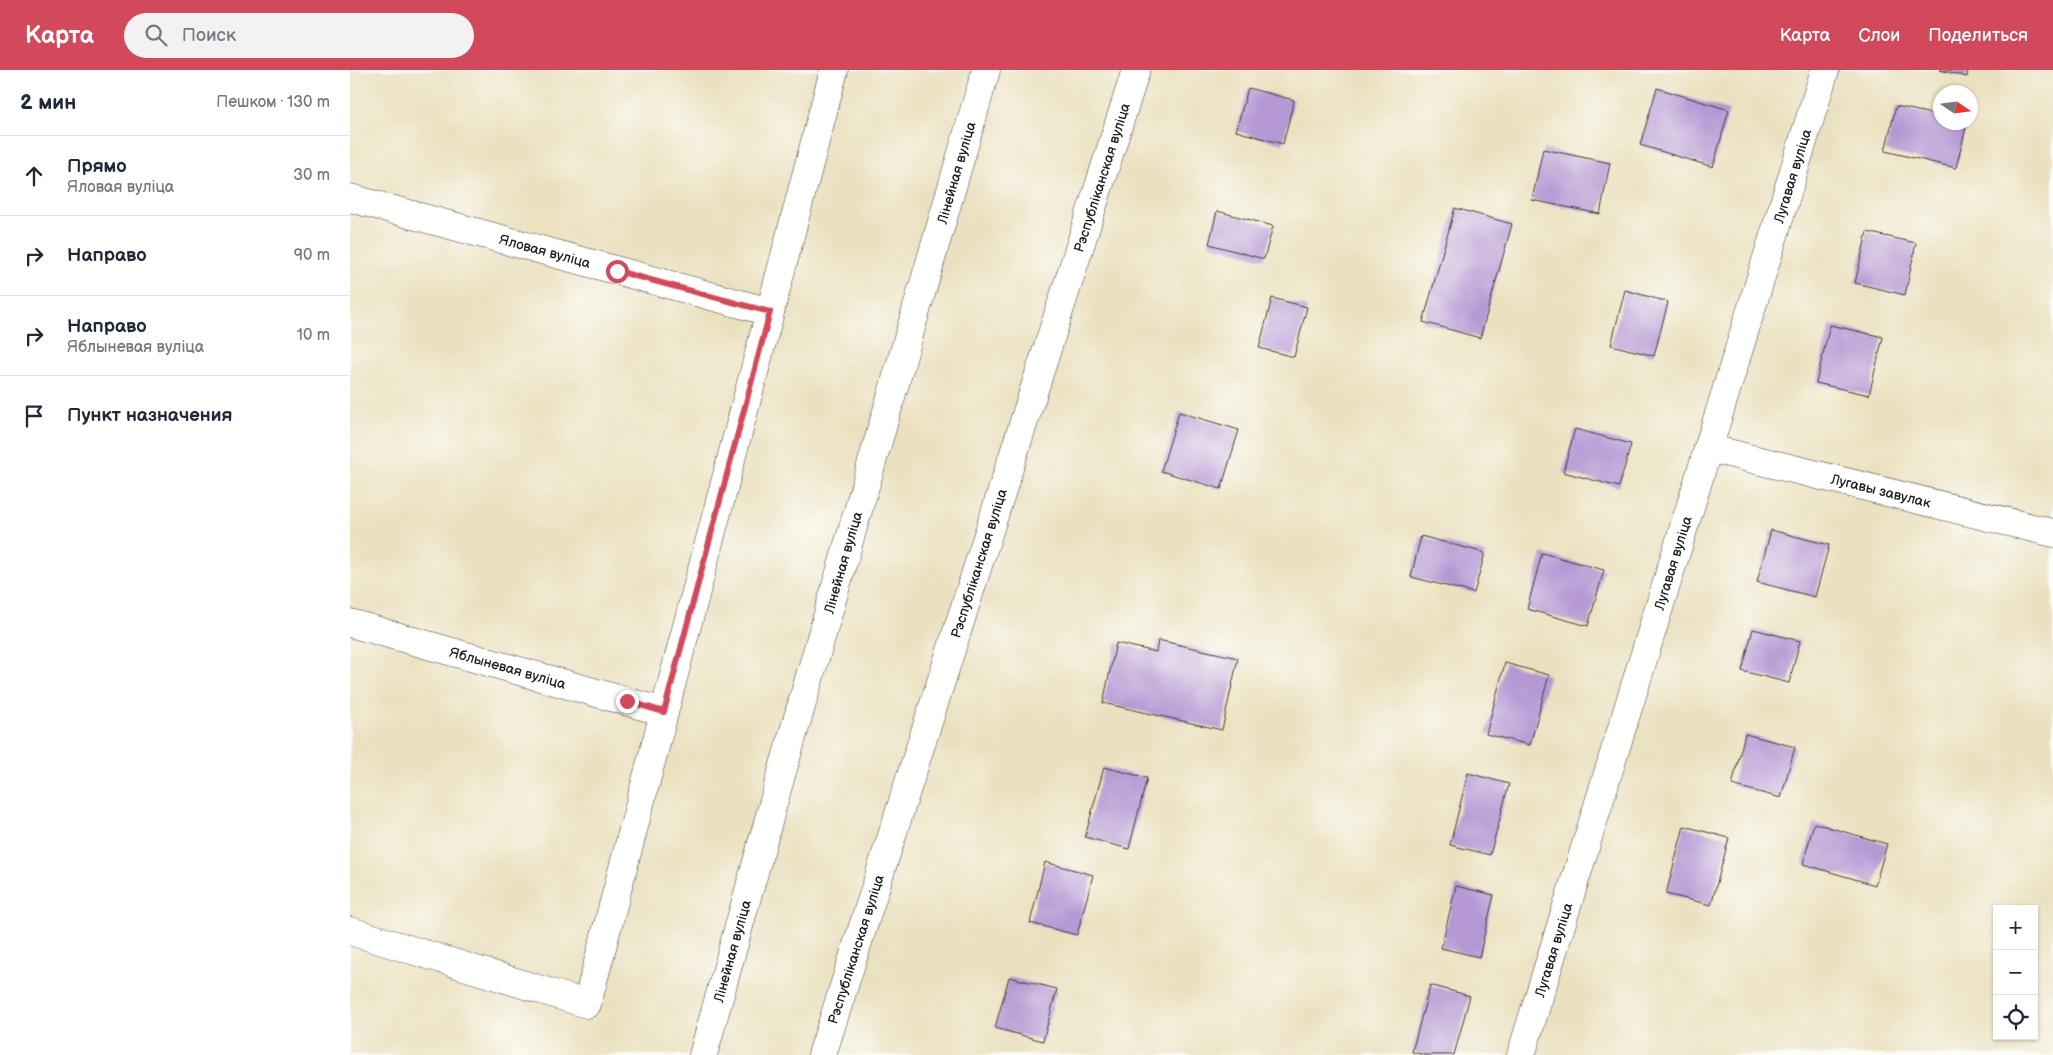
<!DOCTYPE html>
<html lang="ru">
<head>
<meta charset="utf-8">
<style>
  :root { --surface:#fff; --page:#f2f2f3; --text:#1f2937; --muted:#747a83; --line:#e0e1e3; --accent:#d1495b }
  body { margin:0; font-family:"Balsamiq Sans",sans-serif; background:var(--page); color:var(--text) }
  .controls { position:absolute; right:15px; bottom:15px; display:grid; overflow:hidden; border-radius:0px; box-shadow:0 1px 4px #0004 }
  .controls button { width:45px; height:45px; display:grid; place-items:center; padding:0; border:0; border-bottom:1px solid var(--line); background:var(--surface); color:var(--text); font:25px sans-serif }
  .compass { position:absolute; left:1583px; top:15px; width:45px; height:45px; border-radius:50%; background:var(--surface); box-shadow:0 1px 4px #0004; rotate:103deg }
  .stop { position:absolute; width:15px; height:15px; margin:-11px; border:4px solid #d1495b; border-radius:50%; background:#fff }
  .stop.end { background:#d1495b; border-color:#fff; box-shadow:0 1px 5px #0008 }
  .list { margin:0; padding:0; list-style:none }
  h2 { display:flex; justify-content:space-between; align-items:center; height:65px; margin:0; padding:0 20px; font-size:21px }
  h2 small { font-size:16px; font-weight:400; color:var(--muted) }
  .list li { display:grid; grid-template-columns:32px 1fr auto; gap:15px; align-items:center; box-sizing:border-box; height:80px; padding:0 20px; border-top:1px solid var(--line) }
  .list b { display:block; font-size:19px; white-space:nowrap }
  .list p { margin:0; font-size:16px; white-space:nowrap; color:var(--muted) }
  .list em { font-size:16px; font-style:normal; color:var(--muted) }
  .icon { flex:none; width:28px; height:28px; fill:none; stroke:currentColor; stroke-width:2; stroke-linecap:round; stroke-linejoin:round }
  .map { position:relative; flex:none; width:1703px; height:985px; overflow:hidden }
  header { display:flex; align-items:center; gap:30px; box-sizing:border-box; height:70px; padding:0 25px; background:var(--accent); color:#fff }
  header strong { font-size:24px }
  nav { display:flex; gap:28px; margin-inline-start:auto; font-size:18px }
  .search { width:350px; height:45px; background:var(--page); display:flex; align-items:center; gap:12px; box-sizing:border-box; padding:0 18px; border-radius:28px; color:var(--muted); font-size:19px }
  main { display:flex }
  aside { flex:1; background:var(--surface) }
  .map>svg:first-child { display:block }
  .building { fill:#b699d4 }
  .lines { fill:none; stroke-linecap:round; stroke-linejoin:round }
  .minor-casing { stroke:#3b3a35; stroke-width:29 }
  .minor { stroke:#fff; stroke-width:28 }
  .route { stroke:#d1495b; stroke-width:6 }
  .labels { text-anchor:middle; stroke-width:4; stroke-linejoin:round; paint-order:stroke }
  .street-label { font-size:14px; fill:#1c1c1c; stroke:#fdfcf7 }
</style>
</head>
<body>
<header>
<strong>Карта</strong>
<div class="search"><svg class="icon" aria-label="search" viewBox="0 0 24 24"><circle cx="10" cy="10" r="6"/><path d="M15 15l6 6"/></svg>Поиск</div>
<nav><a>Карта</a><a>Слои</a><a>Поделиться</a></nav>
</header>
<main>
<aside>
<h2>2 мин<small>Пешком · 130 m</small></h2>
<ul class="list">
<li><svg class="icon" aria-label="ahead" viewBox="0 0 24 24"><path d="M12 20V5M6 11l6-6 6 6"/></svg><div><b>Прямо</b><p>Яловая вуліца</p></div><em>30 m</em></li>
<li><svg class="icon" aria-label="right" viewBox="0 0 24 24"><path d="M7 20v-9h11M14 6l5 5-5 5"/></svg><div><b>Направо</b></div><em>90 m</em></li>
<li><svg class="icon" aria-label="right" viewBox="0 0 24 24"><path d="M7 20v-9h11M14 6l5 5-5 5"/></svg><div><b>Направо</b><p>Яблыневая вуліца</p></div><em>10 m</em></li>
<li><svg class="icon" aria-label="arrive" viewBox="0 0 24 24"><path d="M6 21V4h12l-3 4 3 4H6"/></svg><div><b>Пункт назначения</b></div></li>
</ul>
</aside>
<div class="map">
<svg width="1703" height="985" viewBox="0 0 1703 985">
  <rect width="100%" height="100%" fill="#fdfcf7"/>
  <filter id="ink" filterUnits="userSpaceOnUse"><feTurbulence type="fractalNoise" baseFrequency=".02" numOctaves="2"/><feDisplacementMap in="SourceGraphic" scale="10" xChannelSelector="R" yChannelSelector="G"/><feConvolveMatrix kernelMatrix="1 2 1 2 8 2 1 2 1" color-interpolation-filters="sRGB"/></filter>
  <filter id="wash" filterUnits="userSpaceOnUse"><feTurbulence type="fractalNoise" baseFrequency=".0096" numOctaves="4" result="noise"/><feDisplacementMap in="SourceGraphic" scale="20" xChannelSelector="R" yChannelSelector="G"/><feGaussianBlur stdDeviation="1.12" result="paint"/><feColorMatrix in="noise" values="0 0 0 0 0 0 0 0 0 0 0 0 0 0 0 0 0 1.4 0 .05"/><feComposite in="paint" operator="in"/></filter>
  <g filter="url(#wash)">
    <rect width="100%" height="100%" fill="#ebe1c0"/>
    <g id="blocks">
      <g class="building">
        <polygon points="1590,0 1618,0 1617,7"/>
        <polygon points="898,18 944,30 933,74 886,61"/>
        <polygon points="1307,18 1379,40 1363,97 1290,75"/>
        <polygon points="1546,36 1590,46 1590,52 1617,53 1606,98 1535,81"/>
        <polygon points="1193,79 1260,93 1250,144 1182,130"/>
        <polygon points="1105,138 1162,154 1130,268 1073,252"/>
        <polygon points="867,141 923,156 914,189 859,174"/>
        <polygon points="1517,162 1566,173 1555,225 1505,213"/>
        <polygon points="1275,220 1318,232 1304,286 1261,275"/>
        <polygon points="922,228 957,237 944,287 909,278"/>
        <polygon points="1480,255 1533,267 1519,325 1466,313"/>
        <polygon points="829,342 889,360 871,419 811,401"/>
        <polygon points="1225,359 1281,374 1269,417 1213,402"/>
        <polygon points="1421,460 1479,475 1465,527 1407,512"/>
        <polygon points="1071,466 1135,483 1124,523 1061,507"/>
        <polygon points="1192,483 1254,500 1238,556 1177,539"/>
        <polygon points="1403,559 1450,571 1439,613 1392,601"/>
        <polygon points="808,570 888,588 872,660 753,633 766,573 806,582"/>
        <polygon points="1155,593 1199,605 1180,675 1136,664"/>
        <polygon points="1395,664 1445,677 1431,728 1382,715"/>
        <polygon points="754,697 797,708 779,779 735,767"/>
        <polygon points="1118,703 1159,714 1140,785 1100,775"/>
        <polygon points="1464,753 1537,774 1525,815 1453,794"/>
        <polygon points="1334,756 1379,768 1361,835 1316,824"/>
        <polygon points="695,792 743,805 727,865 680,853"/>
        <polygon points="1106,816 1144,825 1129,887 1091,878"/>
        <polygon points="659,907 707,919 693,971 645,958"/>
        <polygon points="1080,915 1120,926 1104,985 1075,985 1062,982"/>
      </g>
    </g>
  </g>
  <g filter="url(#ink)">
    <use href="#blocks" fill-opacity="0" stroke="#3b3a35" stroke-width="1"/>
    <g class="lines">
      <defs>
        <g id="minor">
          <path id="s1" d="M0,128L420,242"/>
          <path id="s2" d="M1358,378L1703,463"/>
          <path id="s3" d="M0,553L314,642"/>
          <polyline points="0,861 237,934 484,0"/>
          <path id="s4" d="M353,985L432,702L636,0"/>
          <path id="s5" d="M472,985L786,0"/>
          <path id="s6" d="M1171,985L1475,0"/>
        </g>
      </defs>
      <use href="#minor" class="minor-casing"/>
      <use href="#minor" class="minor"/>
    </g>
  </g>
  <g class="lines" filter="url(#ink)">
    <polyline class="route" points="267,201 420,242 314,642 277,631"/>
  </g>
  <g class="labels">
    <g class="street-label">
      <text dy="5" stroke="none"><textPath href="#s4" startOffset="918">Лінейная вуліца</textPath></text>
      <text dy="5" stroke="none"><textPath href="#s6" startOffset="920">Лугавая вуліца</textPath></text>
      <text dy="5" stroke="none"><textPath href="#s5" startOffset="921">Рэспубліканская вуліца</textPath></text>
      <text dy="5" stroke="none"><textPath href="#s1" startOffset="202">Яловая вуліца</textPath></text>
      <text dy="5" stroke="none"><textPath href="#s2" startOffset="178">Лугавы завулак</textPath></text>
      <text dy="5" stroke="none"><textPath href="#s4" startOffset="512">Лінейная вуліца</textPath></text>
      <text dy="5" stroke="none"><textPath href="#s5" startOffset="516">Рэспубліканская вуліца</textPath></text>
      <text dy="5" stroke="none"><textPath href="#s6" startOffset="515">Лугавая вуліца</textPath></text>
      <text dy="5" stroke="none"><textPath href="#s3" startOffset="164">Яблыневая вуліца</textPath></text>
      <text dy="5" stroke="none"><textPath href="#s5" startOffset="111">Рэспубліканская вуліца</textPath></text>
      <text dy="5" stroke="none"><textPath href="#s6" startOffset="110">Лугавая вуліца</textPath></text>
      <text dy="5" stroke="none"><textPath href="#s4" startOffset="108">Лінейная вуліца</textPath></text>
    </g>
  </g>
</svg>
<div class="controls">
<button>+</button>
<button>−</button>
<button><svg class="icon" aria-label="locate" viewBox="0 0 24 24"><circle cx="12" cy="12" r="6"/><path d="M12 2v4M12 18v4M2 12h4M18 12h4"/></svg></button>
</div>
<svg class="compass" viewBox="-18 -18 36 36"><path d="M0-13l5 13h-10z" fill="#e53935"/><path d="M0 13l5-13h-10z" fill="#747a83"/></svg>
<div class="stop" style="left:267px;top:201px"></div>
<div class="stop end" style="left:277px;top:631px"></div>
</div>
</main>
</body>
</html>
